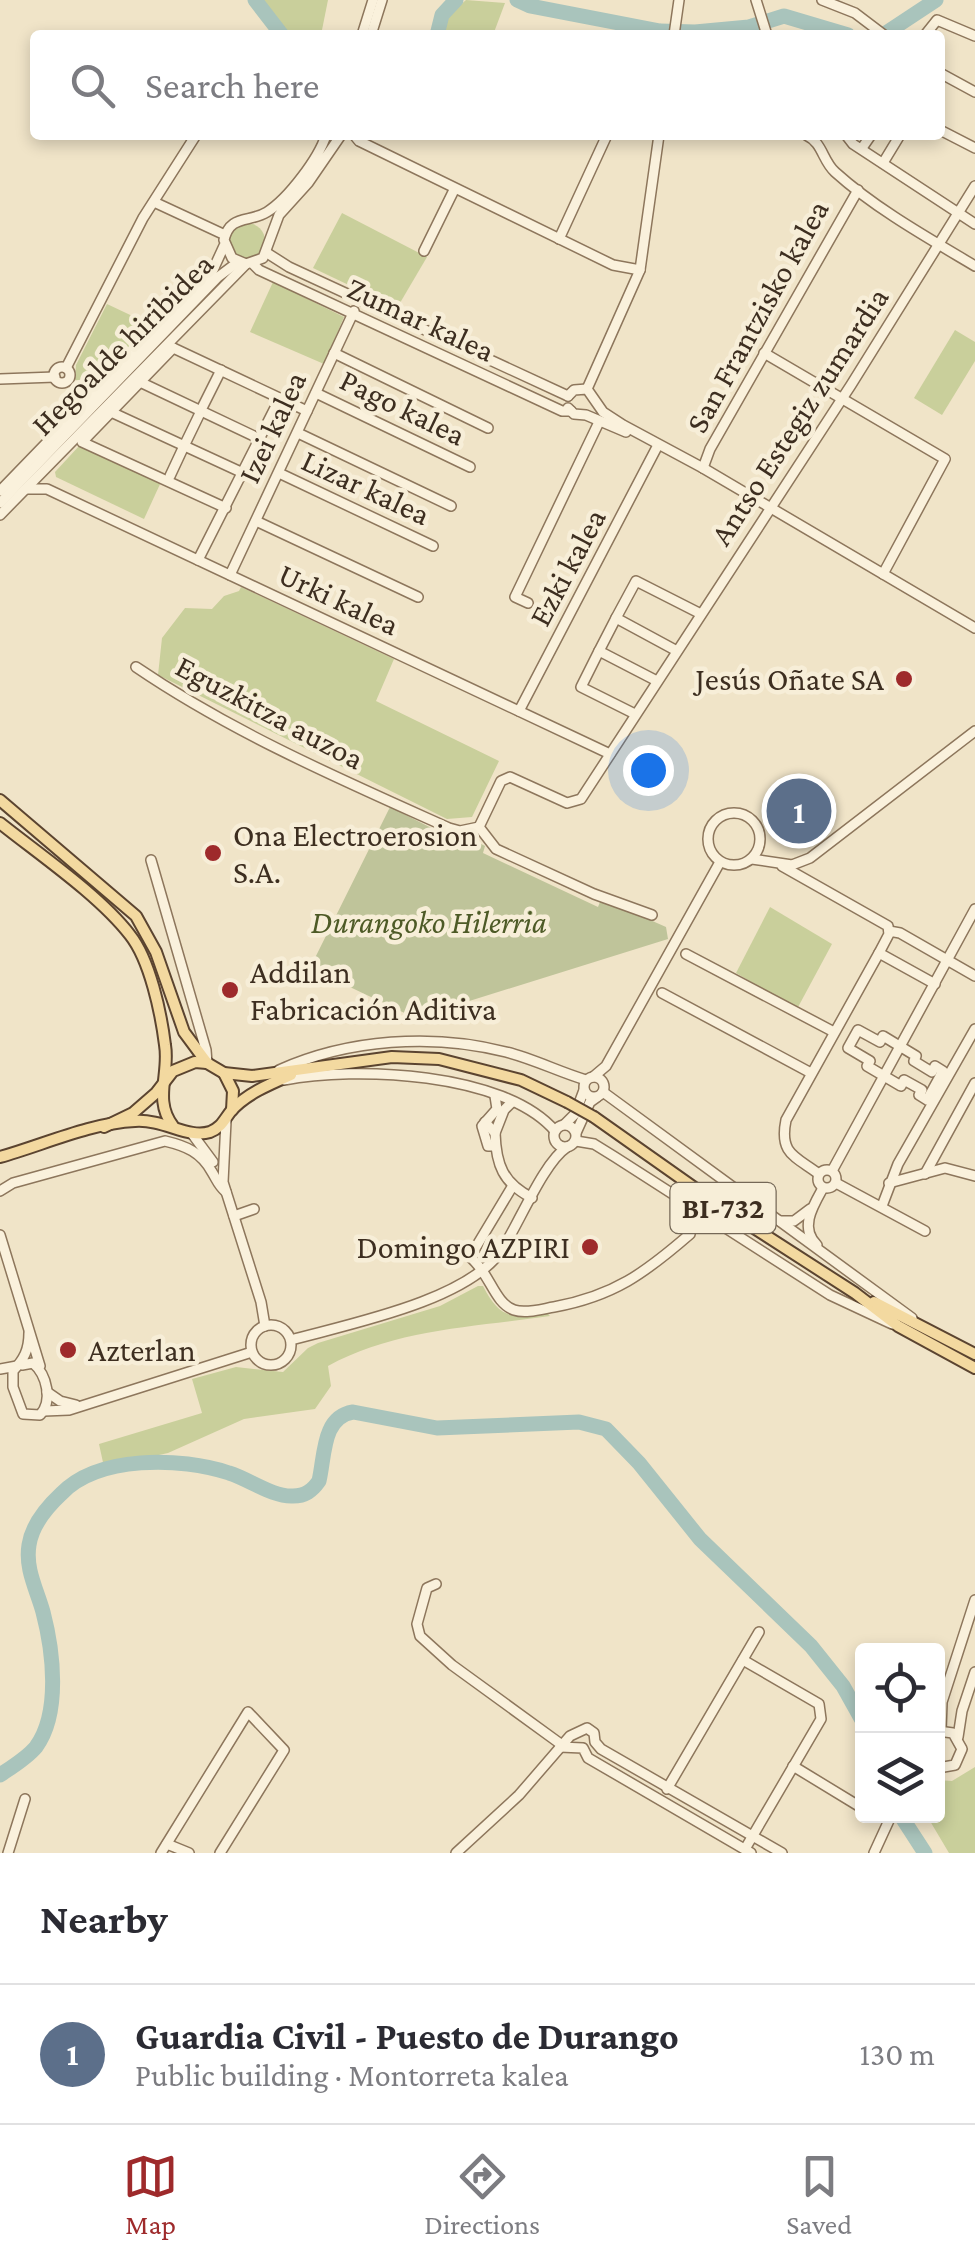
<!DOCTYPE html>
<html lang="en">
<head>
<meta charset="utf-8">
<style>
  :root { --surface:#fff; --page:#f2f2f3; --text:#2b2b33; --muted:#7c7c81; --line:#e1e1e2; --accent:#9e2a2b }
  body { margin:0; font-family:"Crimson Pro",serif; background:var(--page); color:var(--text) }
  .controls { position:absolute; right:30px; bottom:30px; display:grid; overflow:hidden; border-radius:10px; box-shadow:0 5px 15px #0003 }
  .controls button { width:90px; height:90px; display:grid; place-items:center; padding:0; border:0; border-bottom:2px solid var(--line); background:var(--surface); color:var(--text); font:50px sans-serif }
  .you { position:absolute; left:648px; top:770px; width:35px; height:35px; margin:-25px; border:8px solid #fff; border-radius:50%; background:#1a73e8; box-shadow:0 0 0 15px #1a73e833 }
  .badge { display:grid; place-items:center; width:65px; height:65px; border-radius:50%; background:var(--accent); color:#fff; font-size:32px; font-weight:700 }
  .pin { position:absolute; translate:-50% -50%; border:5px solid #fff; box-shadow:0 2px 10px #0006 }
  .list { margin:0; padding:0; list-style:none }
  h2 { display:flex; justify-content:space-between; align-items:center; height:130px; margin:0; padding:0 40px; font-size:42px }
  h2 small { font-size:32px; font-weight:400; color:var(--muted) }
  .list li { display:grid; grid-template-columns:65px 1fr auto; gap:30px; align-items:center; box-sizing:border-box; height:140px; padding:0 40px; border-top:2px solid var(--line) }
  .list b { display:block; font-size:38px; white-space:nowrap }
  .list p { margin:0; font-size:32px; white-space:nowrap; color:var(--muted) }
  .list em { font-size:32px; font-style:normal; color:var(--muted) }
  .icon { flex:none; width:55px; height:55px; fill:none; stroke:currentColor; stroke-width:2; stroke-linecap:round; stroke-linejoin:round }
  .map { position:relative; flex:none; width:975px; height:1853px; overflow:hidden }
  .search { position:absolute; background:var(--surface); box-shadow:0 5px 15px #0003; left:30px; right:30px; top:30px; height:110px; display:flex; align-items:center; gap:25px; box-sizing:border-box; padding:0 35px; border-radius:10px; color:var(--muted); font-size:38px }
  .sheet { height:270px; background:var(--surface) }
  nav { display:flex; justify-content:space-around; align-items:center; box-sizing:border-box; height:140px; border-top:2px solid var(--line); background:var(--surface); font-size:28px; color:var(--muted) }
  nav a { display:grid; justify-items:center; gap:5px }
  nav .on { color:var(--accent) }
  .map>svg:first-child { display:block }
  .green { fill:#c9cf9b }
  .cemetery { fill:#bfc49a }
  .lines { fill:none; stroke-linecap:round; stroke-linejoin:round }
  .river { stroke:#a9c4bc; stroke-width:15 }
  .minor-casing { stroke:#8d765c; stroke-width:12 }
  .major-casing { stroke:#5b4430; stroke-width:14 }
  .minor { stroke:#faf1dc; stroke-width:9 }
  .major { stroke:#f3d9a0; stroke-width:10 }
  .major-bridge-casing { stroke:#5b4430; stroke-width:14; stroke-linecap:butt }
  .major-bridge { stroke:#f3d9a0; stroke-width:10 }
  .poi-dot { fill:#9e2a2b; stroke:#f7eed8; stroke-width:4 }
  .labels { text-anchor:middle; stroke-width:9; stroke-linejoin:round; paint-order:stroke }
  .shield { fill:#f7eed8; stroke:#756857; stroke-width:2.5 }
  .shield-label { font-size:30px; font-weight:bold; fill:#3d2e20 }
  .street-label { font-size:32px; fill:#3d2e20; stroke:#f7eed8 }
  .poi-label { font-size:32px; fill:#3d2e20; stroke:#f7eed8; text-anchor:start }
  .park-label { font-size:32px; font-style:italic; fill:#4d5a26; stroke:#f7eed8 }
</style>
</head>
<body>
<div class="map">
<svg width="975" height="1853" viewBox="0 0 975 1853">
  <rect width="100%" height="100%" fill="#f0e4c8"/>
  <g class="green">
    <polygon points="260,0 328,0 321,35 284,35"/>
    <polygon points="466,0 505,3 493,35 442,35 446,18"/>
    <polygon points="342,213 427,257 397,308 313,268"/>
    <circle cx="247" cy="241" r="18"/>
    <polygon points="273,282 344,317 324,364 250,332"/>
    <polygon points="107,304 143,321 154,311 159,316 95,383 75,380 76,365"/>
    <polygon points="955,330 975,342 975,361 942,415 914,398"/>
    <polygon points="80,445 161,482 144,519 56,477 55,472"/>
    <polygon points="241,587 394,659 376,701 499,761 472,817 447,819 158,675 162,638 185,608 212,609 224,596 239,591"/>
    <polygon points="770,907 832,944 797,1009 736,973"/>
    <path d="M478,1286H483C500,1319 512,1319 547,1313L550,1316C475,1327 395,1329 328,1366L331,1386L315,1409L244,1419L168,1453L104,1467L99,1444L202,1413L192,1379L236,1367L283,1372L308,1348L318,1343L440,1306Z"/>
    <polygon points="975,1767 975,1853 949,1853 927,1816 938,1816 938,1780 952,1781"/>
  </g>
  <polygon class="cemetery" points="390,807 463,844 466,836 485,846 483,853 598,907 600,902 605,900 666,927 668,939 415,1018 310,968"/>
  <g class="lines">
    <g class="river">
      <polyline points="255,0 282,35"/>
      <polyline points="517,0 530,6 660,31 695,32 749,27 784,16 848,35"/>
      <polyline points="437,35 442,15 456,0"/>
      <polyline points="883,35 936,0"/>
      <path d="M0,1775C12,1767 27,1758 36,1747C61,1713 53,1650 43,1612C37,1590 25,1569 29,1545C32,1525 46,1508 61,1494C98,1455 181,1457 229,1473C249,1479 272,1497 293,1496C305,1496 312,1491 319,1481C325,1456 322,1417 353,1412L437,1428L579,1422L606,1429L639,1463L700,1539L811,1646L843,1686L862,1720"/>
      <polyline points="901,1816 925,1853"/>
    </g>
    <defs>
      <g id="minor">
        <polyline points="756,0 767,35"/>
        <polyline points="822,0 855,13 884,35"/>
        <polyline points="362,35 373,0"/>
        <polyline points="371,35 382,0"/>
        <polyline points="674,35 679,0"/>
        <polyline points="925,35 937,20 975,36"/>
        <polyline points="940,73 975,92"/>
        <polyline points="940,130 975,148"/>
        <path d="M326,135C319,158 288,199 267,212C249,223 230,214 224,240L232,258L246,264L263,258L279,215L308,183L341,135"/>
        <polyline points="354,135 359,141 613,265 640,270"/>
        <path d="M806,135C823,143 822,160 835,172C876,209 928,238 975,266"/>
        <polyline points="846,135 853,144 975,224"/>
        <polyline points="862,148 871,135"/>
        <polyline points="883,163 900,135"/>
        <polyline points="154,202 225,235"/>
        <polyline points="559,239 607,135"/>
        <polyline points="424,251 454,190"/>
        <polyline points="267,253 289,267 568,396"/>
        <polyline points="253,264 259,270 562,411 571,411"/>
        <polyline points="169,346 307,411"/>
        <polyline points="173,348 82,442 226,508"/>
        <polyline points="334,353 488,428"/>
        <polyline points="764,353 945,459 883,574"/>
        <circle cx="62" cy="375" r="8"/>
        <polyline points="66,368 143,218 196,135"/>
        <polyline points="0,379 55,377"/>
        <polyline points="140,382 260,439"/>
        <polyline points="587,389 640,270 659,135"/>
        <polyline points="316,393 470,467"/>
        <polyline points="568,396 574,390 587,389 603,412 623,425 703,468 975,628"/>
        <polyline points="203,406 221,370"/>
        <polyline points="568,408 574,414 586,415 626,432"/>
        <polyline points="111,412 243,473"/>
        <polyline points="298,433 451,506"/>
        <polyline points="186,442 201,411"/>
        <polyline points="703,468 710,449 858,190"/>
        <polyline points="279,473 433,546"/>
        <polyline points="170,476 184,446"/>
        <polyline points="26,489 47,489 610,754"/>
        <polyline points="0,491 212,272 224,246"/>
        <polyline points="0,503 218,277 238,262"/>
        <polyline points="0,515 246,264"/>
        <polyline points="256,521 418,597"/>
        <polyline points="198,560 280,398"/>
        <polyline points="230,575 354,311"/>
        <polyline points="528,603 515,597 599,422"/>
        <polyline points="616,618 636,581 701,614"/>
        <polyline points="599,651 581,687 635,714"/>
        <path d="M136,667C233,733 342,780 449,828L460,831L479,827"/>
        <polyline points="657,681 599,651 616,618 677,651"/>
        <polyline points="519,711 658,445"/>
        <circle cx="734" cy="839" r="26"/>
        <polyline points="752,859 792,865 810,858 975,731"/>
        <polyline points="151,860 206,1050 207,1063"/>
        <polyline points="782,866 888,926 889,934 879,953"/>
        <polyline points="652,915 594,894 496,849 479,827 501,781 510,777 567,803 581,799 851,385 975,186"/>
        <polyline points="889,931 900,933 975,976"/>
        <polyline points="686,954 834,1032"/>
        <polyline points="662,993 811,1073"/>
        <polygon points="858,1030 880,1042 883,1036 916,1056 914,1061 932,1072 935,1066 943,1071 927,1100 919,1095 922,1090 904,1080 901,1086 867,1066 870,1061 848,1048"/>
        <path d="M279,1070C348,1039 433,1033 506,1052C534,1059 559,1072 586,1080"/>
        <circle cx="594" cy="1087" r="10"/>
        <polyline points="593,1077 606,1066 720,862"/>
        <path d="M284,1080C354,1066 505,1072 555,1131"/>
        <polyline points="603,1092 912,1318"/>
        <polyline points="226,1121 223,1182 261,1302 265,1326"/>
        <path d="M485,1122L495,1133C496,1165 503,1183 532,1198"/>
        <polyline points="565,1124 575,1114 584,1090"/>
        <circle cx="565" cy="1136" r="11"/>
        <polyline points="495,1133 504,1110 512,1102"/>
        <polyline points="576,1133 590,1102 597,1097"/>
        <polyline points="193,1135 213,1162"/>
        <polyline points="576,1141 594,1144 615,1157 830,1295 892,1324"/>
        <polyline points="495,1146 488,1146 482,1126 497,1109 495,1096"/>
        <circle cx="827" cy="1179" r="9"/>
        <polyline points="832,1171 975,909"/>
        <path d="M819,1174C795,1156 779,1154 786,1120L879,953L935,984"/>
        <polyline points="925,1174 975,1083"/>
        <polyline points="836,1183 925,1231"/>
        <polyline points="889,1183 945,1168 975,1176"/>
        <path d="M512,1187L470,1257C490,1273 494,1303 514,1310C526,1314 542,1309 554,1307C614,1296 645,1273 690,1234L694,1209"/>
        <path d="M0,1191L13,1183L165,1141C186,1146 201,1152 212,1172C217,1180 218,1185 226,1192"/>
        <polyline points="882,1206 898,1164 975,1029"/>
        <polyline points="234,1216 254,1209"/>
        <polyline points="780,1221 794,1221 810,1209"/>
        <polyline points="0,1235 40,1366"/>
        <path d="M817,1245C799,1228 813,1206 823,1188"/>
        <circle cx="271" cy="1345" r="20"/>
        <path d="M291,1340C349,1324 466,1301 501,1251C519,1224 543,1163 567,1147"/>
        <path d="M22,1365L33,1363C47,1375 53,1401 40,1415L23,1414L13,1387V1371C24,1359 29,1350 29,1333"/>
        <polyline points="0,1369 17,1366"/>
        <polyline points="47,1392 60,1401 76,1405"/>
        <polyline points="44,1411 69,1410 252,1352"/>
        <polyline points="436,1584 427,1588 417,1624 420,1636 452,1665 562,1745"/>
        <polyline points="743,1660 819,1704 821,1719 745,1849"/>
        <polyline points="941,1730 942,1702 975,1600"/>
        <polyline points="938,1731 953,1733 962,1749 955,1765 938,1768"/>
        <polyline points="958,1737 962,1711 975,1672"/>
        <polyline points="560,1747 583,1748 588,1758 751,1853"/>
        <polyline points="793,1766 862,1808"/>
        <polyline points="667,1789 759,1632"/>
        <polyline points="167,1844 189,1853"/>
        <polyline points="8,1853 25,1799"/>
        <polyline points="161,1853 248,1712 284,1750 220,1853"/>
        <polyline points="456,1853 519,1795 570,1736 587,1728 594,1733 595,1742 601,1749 782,1853"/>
        <polyline points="874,1853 891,1816"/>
      </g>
      <g id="major">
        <polyline points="0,800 136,916 156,952 184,1032 207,1063"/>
        <path d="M0,823C40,855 99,895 130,935C150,960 161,1013 165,1045C170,1074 153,1100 173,1126"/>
        <polyline points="224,1073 233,1091 232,1110"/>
        <polyline points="594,1117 723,1208 855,1293 898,1326 975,1368"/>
        <polyline points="104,1127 133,1113 156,1093 173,1071 195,1062 207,1063 224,1073 252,1076 392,1057 439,1059 521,1080 567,1102"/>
        <path d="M0,1157C43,1145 90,1123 135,1121C164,1119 188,1139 210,1132C221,1128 224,1120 231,1111C246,1094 270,1084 291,1075"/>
        <polyline points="874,1302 975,1354"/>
      </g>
    </defs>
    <use href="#minor" class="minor-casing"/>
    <use href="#major" class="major-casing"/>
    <use href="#minor" class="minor"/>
    <use href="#major" class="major"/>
    <defs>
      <polyline id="major-bridge" points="567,1102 594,1117"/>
    </defs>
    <use href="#major-bridge" class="major-bridge-casing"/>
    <use href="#major-bridge" class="major-bridge"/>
  </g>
  <g class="poi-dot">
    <circle cx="904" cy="679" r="10"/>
    <circle cx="213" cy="853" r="10"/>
    <circle cx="230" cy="990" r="10"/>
    <circle cx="590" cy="1247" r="10"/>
    <circle cx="68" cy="1350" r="10"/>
  </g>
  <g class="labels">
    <rect class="shield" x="670.5" y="1183" width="105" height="50" rx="8"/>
    <g class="shield-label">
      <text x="723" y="1218">BI-732</text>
    </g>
    <g class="street-label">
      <text transform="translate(757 316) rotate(-61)" y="11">San Frantzisko kalea</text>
      <text transform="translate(421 319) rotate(25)" y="11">Zumar kalea</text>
      <text transform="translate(122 344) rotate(-45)" y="11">Hegoalde hiribidea</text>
      <text transform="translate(403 407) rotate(26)" y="11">Pago kalea</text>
      <text transform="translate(799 416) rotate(-57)" y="11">Antso Estegiz zumardia</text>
      <text transform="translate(272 427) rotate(-65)" y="11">Izei kalea</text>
      <text transform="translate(366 487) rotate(25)" y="11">Lizar kalea</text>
      <text transform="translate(567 567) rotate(-62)" y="11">Ezki kalea</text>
      <text transform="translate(339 599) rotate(25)" y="11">Urki kalea</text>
      <text transform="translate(270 712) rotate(28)" y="11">Eguzkitza auzoa</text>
    </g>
    <g class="poi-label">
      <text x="884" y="690" text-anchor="end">Jesús Oñate SA</text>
      <text x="233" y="846">Ona Electroerosion<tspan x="233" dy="37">S.A.</tspan></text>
      <text x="250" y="983">Addilan<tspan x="250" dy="37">Fabricación Aditiva</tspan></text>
      <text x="570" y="1258" text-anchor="end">Domingo AZPIRI</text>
      <text x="88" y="1361">Azterlan</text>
    </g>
    <g class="park-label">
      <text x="429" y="933">Durangoko Hilerria</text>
    </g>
  </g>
</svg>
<div class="controls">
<button><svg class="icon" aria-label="locate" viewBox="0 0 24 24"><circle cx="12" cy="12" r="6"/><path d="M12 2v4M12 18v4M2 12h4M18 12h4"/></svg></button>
<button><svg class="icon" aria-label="layers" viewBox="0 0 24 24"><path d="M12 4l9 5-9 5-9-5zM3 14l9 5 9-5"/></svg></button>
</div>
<div class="you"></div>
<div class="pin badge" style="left:799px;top:811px;background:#5c6f8a">1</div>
<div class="search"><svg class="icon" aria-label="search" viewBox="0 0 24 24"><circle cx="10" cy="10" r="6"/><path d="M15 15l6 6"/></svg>Search here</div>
</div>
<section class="sheet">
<h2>Nearby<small></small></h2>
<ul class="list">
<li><span class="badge" style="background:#5c6f8a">1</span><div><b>Guardia Civil - Puesto de Durango</b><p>Public building · Montorreta kalea</p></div><em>130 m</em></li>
</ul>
</section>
<nav>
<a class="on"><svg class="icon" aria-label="map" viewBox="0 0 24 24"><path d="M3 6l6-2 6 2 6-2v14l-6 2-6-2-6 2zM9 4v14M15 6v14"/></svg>Map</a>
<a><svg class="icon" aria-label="directions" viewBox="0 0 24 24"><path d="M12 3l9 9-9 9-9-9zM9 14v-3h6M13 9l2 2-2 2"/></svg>Directions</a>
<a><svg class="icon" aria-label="saved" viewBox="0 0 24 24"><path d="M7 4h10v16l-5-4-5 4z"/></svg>Saved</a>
</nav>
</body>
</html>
